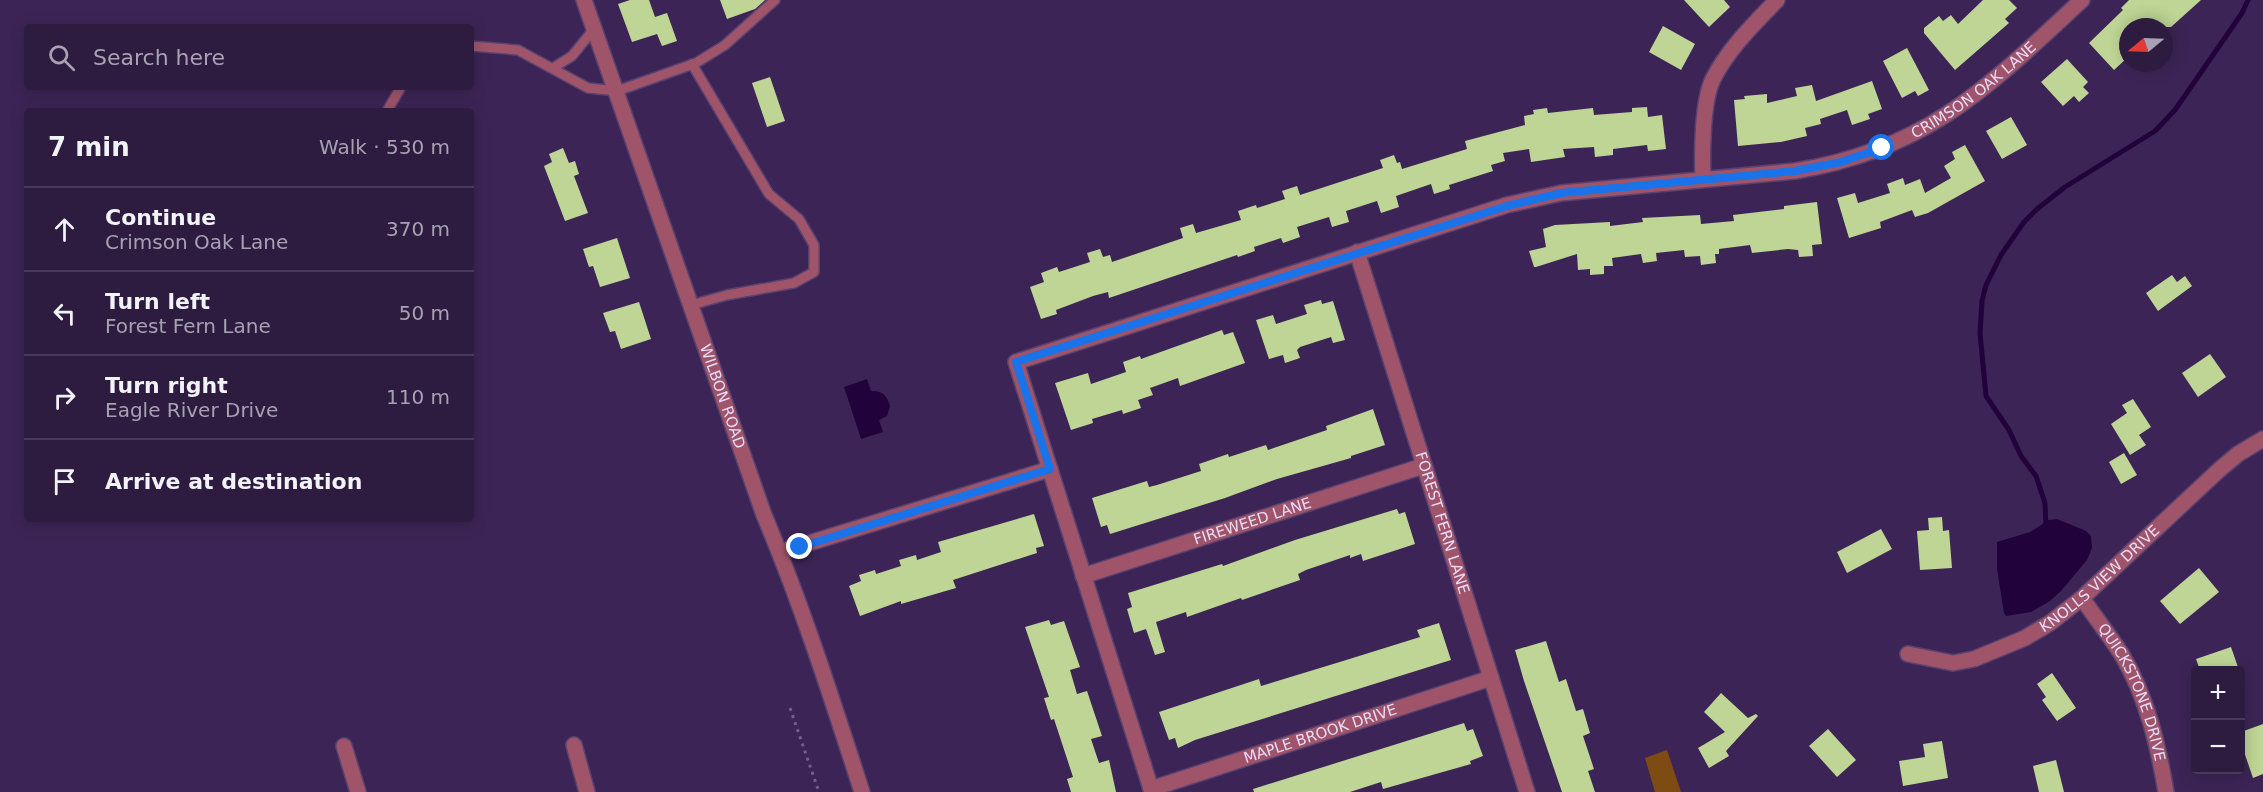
<!DOCTYPE html>
<html lang="en">
<head>
<meta charset="utf-8">
<style>
  :root { --surface:#2d1c40; --page:#39294b; --text:#f1f3f6; --muted:#a7a1b1; --line:#483a59 }
  body { margin:0; font-family:"DejaVu Sans",sans-serif; background:var(--page); color:var(--text) }
  .controls { position:absolute; right:18px; bottom:18px; display:grid; overflow:hidden; border-radius:6px; box-shadow:0 3px 15px #0003 }
  .controls button { width:54px; height:54px; display:grid; place-items:center; padding:0; border:0; border-bottom:2px solid var(--line); background:var(--surface); color:var(--text); font:30px sans-serif }
  .compass { position:absolute; left:2119px; top:18px; width:54px; height:54px; border-radius:50%; background:var(--surface); box-shadow:0 3px 15px #0003; rotate:251deg }
  .stop { position:absolute; width:18px; height:18px; margin:-14px; border:4px solid #1a73e8; border-radius:50%; background:#fff }
  .stop.end { background:#1a73e8; border-color:#fff; box-shadow:0 2px 6px #0008 }
  .list { margin:0; padding:0; list-style:none }
  h2 { display:flex; justify-content:space-between; align-items:center; height:78px; margin:0; padding:0 24px; font-size:26px }
  h2 small { font-size:20px; font-weight:400; color:var(--muted) }
  .list li { display:grid; grid-template-columns:39px 1fr auto; gap:18px; align-items:center; box-sizing:border-box; height:84px; padding:0 24px; border-top:2px solid var(--line) }
  .list b { display:block; font-size:22px; white-space:nowrap }
  .list p { margin:0; font-size:20px; white-space:nowrap; color:var(--muted) }
  .list em { font-size:20px; font-style:normal; color:var(--muted) }
  .icon { flex:none; width:33px; height:33px; fill:none; stroke:currentColor; stroke-width:2; stroke-linecap:round; stroke-linejoin:round }
  .map { position:relative; flex:none; width:2263px; height:792px; overflow:hidden }
  .search { position:absolute; background:var(--surface); box-shadow:0 3px 15px #0003; left:24px; top:24px; width:450px; height:66px; display:flex; align-items:center; gap:15px; box-sizing:border-box; padding:0 21px; border-radius:6px; color:var(--muted); font-size:22px }
  .panel { position:absolute; background:var(--surface); box-shadow:0 3px 15px #0003; left:24px; top:108px; width:450px; height:414px; border-radius:6px }
  .map>svg:first-child { display:block }
  .green { fill:#7e4c13 }
  .water { fill:#22023b }
  .lines { fill:none; stroke-linecap:round; stroke-linejoin:round }
  .stream { stroke:#22023b; stroke-width:5 }
  .building { fill:#bed595 }
  .lane-casing { stroke:#574270; stroke-width:12 }
  .street-casing { stroke:#574270; stroke-width:18 }
  .path { stroke:#725f8a; stroke-width:3; stroke-dasharray:3 4.5; stroke-linecap:butt }
  .lane { stroke:#a05469; stroke-width:9 }
  .street { stroke:#a05469; stroke-width:15 }
  .route { stroke:#1a73e8; stroke-width:8 }
  .labels { text-anchor:middle; stroke-width:6; stroke-linejoin:round; paint-order:stroke }
  .street-label { font-size:15px; fill:#e7dbfa; stroke:#1e142a }
</style>
</head>
<body>
<div class="map">
<svg width="2263" height="792" viewBox="0 0 2263 792">
  <rect width="100%" height="100%" fill="#3c2556"/>
  <polygon class="green" points="1667,750 1681,792 1655,792 1645,758"/>
  <g class="water">
    <path d="M867,379L871,391C882,390 887,395 890,406L887,416L879,420L883,432L861,439L844,387Z"/>
    <polygon points="2057,519 2086,531 2091,536 2092,548 2087,560 2061,591 2050,601 2031,612 2006,616 2004,613 1997,569 1997,542 2030,532 2049,520"/>
  </g>
  <g class="lines">
    <polyline class="stream" points="2046,528 2045,503 2036,476 2021,456 2009,430 1986,396 1980,333 1982,301 1986,285 2001,255 2024,222 2037,209 2065,187 2155,131 2175,110 2242,13 2248,0"/>
  </g>
  <g class="building">
    <polygon points="630,0 649,0 655,17 667,13 677,41 662,46 657,34 632,42 618,4"/>
    <polygon points="720,0 765,0 755,9 727,19"/>
    <polygon points="1684,0 1724,0 1730,7 1709,27"/>
    <polygon points="1983,0 2009,0 2017,8 2005,19 2009,23 1955,70 1924,33 1924,28 1939,16 1943,21 1951,15 1958,24"/>
    <polygon points="2129,0 2201,0 2171,27 2128,27 2128,57 2114,70 2089,43 2123,10 2121,8"/>
    <polygon points="1663,26 1695,44 1681,70 1649,52"/>
    <polygon points="1907,48 1929,90 1918,96 1915,91 1902,98 1883,61"/>
    <polygon points="2067,59 2088,82 2083,87 2089,93 2079,102 2074,96 2063,106 2041,82"/>
    <polygon points="770,77 785,121 767,127 752,83"/>
    <polygon points="1872,81 1882,109 1868,114 1870,119 1852,125 1847,110 1820,119 1821,124 1805,128 1807,136 1781,142 1738,146 1734,100 1745,99 1744,96 1767,94 1767,103 1797,96 1795,88 1812,85 1816,101"/>
    <polygon points="1647,107 1648,117 1662,115 1666,149 1648,151 1647,145 1613,149 1613,155 1595,157 1594,147 1563,149 1565,157 1531,162 1529,149 1503,153 1505,161 1491,165 1493,171 1449,185 1450,189 1434,194 1431,184 1396,196 1399,207 1381,213 1377,201 1346,211 1349,222 1332,227 1329,217 1297,227 1300,237 1283,243 1281,238 1254,247 1255,251 1238,257 1237,255 1109,298 1108,292 1093,296 1056,310 1057,314 1041,319 1030,287 1044,282 1041,273 1057,267 1059,272 1090,262 1087,253 1100,249 1103,257 1110,255 1112,262 1183,238 1180,228 1193,224 1196,233 1241,220 1238,211 1256,205 1257,208 1285,199 1282,191 1297,186 1300,195 1303,194 1383,168 1380,160 1394,155 1397,163 1400,162 1402,169 1467,149 1465,141 1525,125 1524,116 1534,114 1533,110 1547,108 1548,113 1593,108 1594,115 1632,112 1632,108"/>
    <polygon points="2011,117 2027,145 2002,159 1986,131"/>
    <polygon points="1965,145 1985,181 1928,213 1915,217 1912,210 1880,222 1881,228 1849,238 1837,198 1855,193 1858,203 1890,193 1887,184 1903,178 1905,185 1920,179 1925,193 1951,178 1944,166 1955,159 1952,152"/>
    <polygon points="563,148 569,163 575,161 579,174 574,176 588,213 565,221 544,166 552,162 549,154"/>
    <polygon points="1817,202 1822,244 1812,245 1813,256 1799,257 1798,250 1788,249 1752,253 1750,245 1719,249 1719,254 1715,254 1716,263 1701,265 1700,256 1685,257 1684,250 1656,253 1657,261 1643,263 1641,254 1612,258 1613,266 1604,266 1604,274 1590,275 1590,269 1578,270 1577,254 1536,267 1534,267 1529,251 1546,247 1543,229 1555,225 1610,222 1610,226 1643,222 1642,218 1700,215 1701,224 1734,221 1733,215 1784,209 1784,206"/>
    <polygon points="617,238 630,278 600,287 593,266 589,267 583,249"/>
    <polygon points="2172,275 2177,282 2185,276 2192,286 2158,311 2146,293"/>
    <polygon points="1321,300 1322,304 1333,301 1345,340 1333,343 1331,337 1300,347 1297,350 1300,358 1285,363 1283,355 1269,359 1256,320 1273,315 1276,324 1307,314 1304,305"/>
    <polygon points="639,302 651,339 621,349 615,331 610,332 603,313"/>
    <polygon points="1222,330 1224,335 1233,332 1245,363 1180,386 1178,378 1150,388 1153,395 1138,400 1141,408 1123,414 1122,410 1092,419 1093,423 1071,430 1055,383 1088,373 1091,384 1126,372 1123,362 1140,356 1141,359"/>
    <polygon points="2210,354 2226,377 2198,397 2182,373"/>
    <polygon points="2133,399 2151,427 2139,435 2146,445 2130,455 2111,424 2127,413 2122,405"/>
    <polygon points="1373,409 1385,445 1351,456 1351,458 1277,479 1225,498 1110,534 1107,525 1101,527 1092,498 1147,481 1149,487 1157,485 1201,471 1199,464 1228,454 1229,457 1266,445 1268,450 1327,430 1326,426"/>
    <polygon points="2124,453 2137,475 2121,484 2109,462"/>
    <polygon points="1397,509 1399,514 1405,512 1415,544 1363,561 1361,554 1350,558 1350,555 1306,570 1298,574 1300,580 1242,600 1241,598 1187,617 1186,612 1156,622 1165,652 1155,655 1146,629 1134,633 1127,609 1132,607 1128,593 1222,564 1223,566 1295,540"/>
    <polygon points="1034,514 1044,546 1036,548 1037,553 953,580 956,588 901,604 901,601 860,616 849,586 861,581 859,575 875,570 876,574 901,566 899,560 916,555 917,560 941,552 938,542"/>
    <polygon points="1942,517 1943,531 1949,530 1952,568 1920,570 1917,531 1929,530 1928,518"/>
    <polygon points="1881,529 1892,549 1847,573 1837,552"/>
    <polygon points="2199,568 2219,592 2180,624 2160,601"/>
    <polygon points="1049,620 1051,625 1064,621 1080,667 1070,670 1077,694 1087,691 1102,736 1091,739 1099,763 1109,760 1116,792 1071,792 1067,779 1073,777 1054,719 1051,720 1044,698 1049,697 1025,627"/>
    <polygon points="1439,623 1451,660 1195,740 1178,748 1175,738 1169,740 1159,712 1259,679 1261,686 1343,661 1420,637 1417,630"/>
    <polygon points="1546,641 1559,682 1566,679 1576,711 1583,709 1590,733 1583,736 1594,769 1588,771 1595,792 1562,792 1524,681 1515,650"/>
    <polygon points="2231,647 2239,670 2200,670 2196,659"/>
    <polygon points="2052,673 2076,708 2057,721 2042,700 2046,697 2037,684"/>
    <polygon points="1721,693 1748,718 1756,714 1758,716 1726,751 1729,756 1709,768 1698,748 1725,732 1704,712"/>
    <polygon points="1464,723 1467,731 1473,729 1483,756 1470,761 1471,764 1383,789 1381,782 1350,792 1254,792 1253,789"/>
    <polygon points="2263,724 2263,774 2253,778 2241,743 2241,732"/>
    <polygon points="1828,729 1856,760 1837,777 1809,746"/>
    <polygon points="1942,741 1948,778 1903,786 1899,761 1925,757 1923,744"/>
    <polygon points="2056,760 2064,792 2039,792 2033,766"/>
  </g>
  <g class="lines">
    <defs>
      <g id="lane">
        <polyline points="471,46 518,50 588,88 617,91 696,63 725,45 775,0"/>
        <polyline points="553,68 572,56 594,29"/>
        <polyline points="387,111 401,87"/>
        <polyline points="691,305 727,295 794,283 814,272 814,245 799,219 769,194 692,64"/>
      </g>
      <g id="street">
        <path id="s1" d="M584,0L764,515C802,605 832,699 862,792"/>
        <path d="M1703,179C1702,153 1702,102 1713,79C1728,49 1754,24 1777,0"/>
        <path id="s2" d="M1357,252L1527,792"/>
        <polyline points="780,552 1050,469"/>
        <path id="s3" d="M1083,576L1423,466"/>
        <path id="s4" d="M2082,598C2095,617 2110,636 2122,655C2147,697 2158,745 2166,792"/>
        <path id="s5" d="M1908,654L1953,663L1974,659L2025,638L2050,623L2082,598L2219,470L2238,454L2263,439"/>
        <polyline points="574,745 587,792"/>
        <polyline points="344,746 358,792"/>
        <path id="s6" d="M1151,789L1491,678"/>
        <path id="s7" d="M1152,792L1016,362L1507,205L1561,193L1795,171C1927,150 1988,87 2082,0"/>
      </g>
    </defs>
    <use href="#lane" class="lane-casing"/>
    <use href="#street" class="street-casing"/>
    <polyline class="path" points="790,708 819,792"/>
    <use href="#lane" class="lane"/>
    <use href="#street" class="street"/>
  </g>
  <g class="lines">
    <polyline class="route" points="800,547 1050,469 1016,362 1507,206 1561,193 1795,171 1841,162 1882,148"/>
  </g>
  <g class="labels">
    <g class="street-label">
      <text dy="5" stroke="none"><textPath href="#s7" startOffset="1456">CRIMSON OAK LANE</textPath></text>
      <text dy="5" stroke="none"><textPath href="#s1" startOffset="420">WILBON ROAD</textPath></text>
      <text dy="5" stroke="none"><textPath href="#s3" startOffset="178">FIREWEED LANE</textPath></text>
      <text dy="5" stroke="none"><textPath href="#s2" startOffset="284">FOREST FERN LANE</textPath></text>
      <text dy="5" stroke="none"><textPath href="#s5" startOffset="218">KNOLLS VIEW DRIVE</textPath></text>
      <text dy="5" stroke="none"><textPath href="#s4" startOffset="108">QUICKSTONE DRIVE</textPath></text>
      <text dy="5" stroke="none"><textPath href="#s6" startOffset="178">MAPLE BROOK DRIVE</textPath></text>
    </g>
  </g>
</svg>
<div class="controls">
<button>+</button>
<button>−</button>
</div>
<svg class="compass" viewBox="-18 -18 36 36"><path d="M0-13l5 13h-10z" fill="#e53935"/><path d="M0 13l5-13h-10z" fill="#a7a1b1"/></svg>
<div class="stop" style="left:1882px;top:148px"></div>
<div class="stop end" style="left:800px;top:547px"></div>
<div class="search"><svg class="icon" aria-label="search" viewBox="0 0 24 24"><circle cx="10" cy="10" r="6"/><path d="M15 15l6 6"/></svg>Search here</div>
<section class="panel">
<h2>7 min<small>Walk · 530 m</small></h2>
<ul class="list">
<li><svg class="icon" aria-label="ahead" viewBox="0 0 24 24"><path d="M12 20V5M6 11l6-6 6 6"/></svg><div><b>Continue</b><p>Crimson Oak Lane</p></div><em>370 m</em></li>
<li><svg class="icon" aria-label="left" viewBox="0 0 24 24"><path d="M17 20v-9H6M10 6l-5 5 5 5"/></svg><div><b>Turn left</b><p>Forest Fern Lane</p></div><em>50 m</em></li>
<li><svg class="icon" aria-label="right" viewBox="0 0 24 24"><path d="M7 20v-9h11M14 6l5 5-5 5"/></svg><div><b>Turn right</b><p>Eagle River Drive</p></div><em>110 m</em></li>
<li><svg class="icon" aria-label="arrive" viewBox="0 0 24 24"><path d="M6 21V4h12l-3 4 3 4H6"/></svg><div><b>Arrive at destination</b></div></li>
</ul>
</section>
</div>
</body>
</html>
